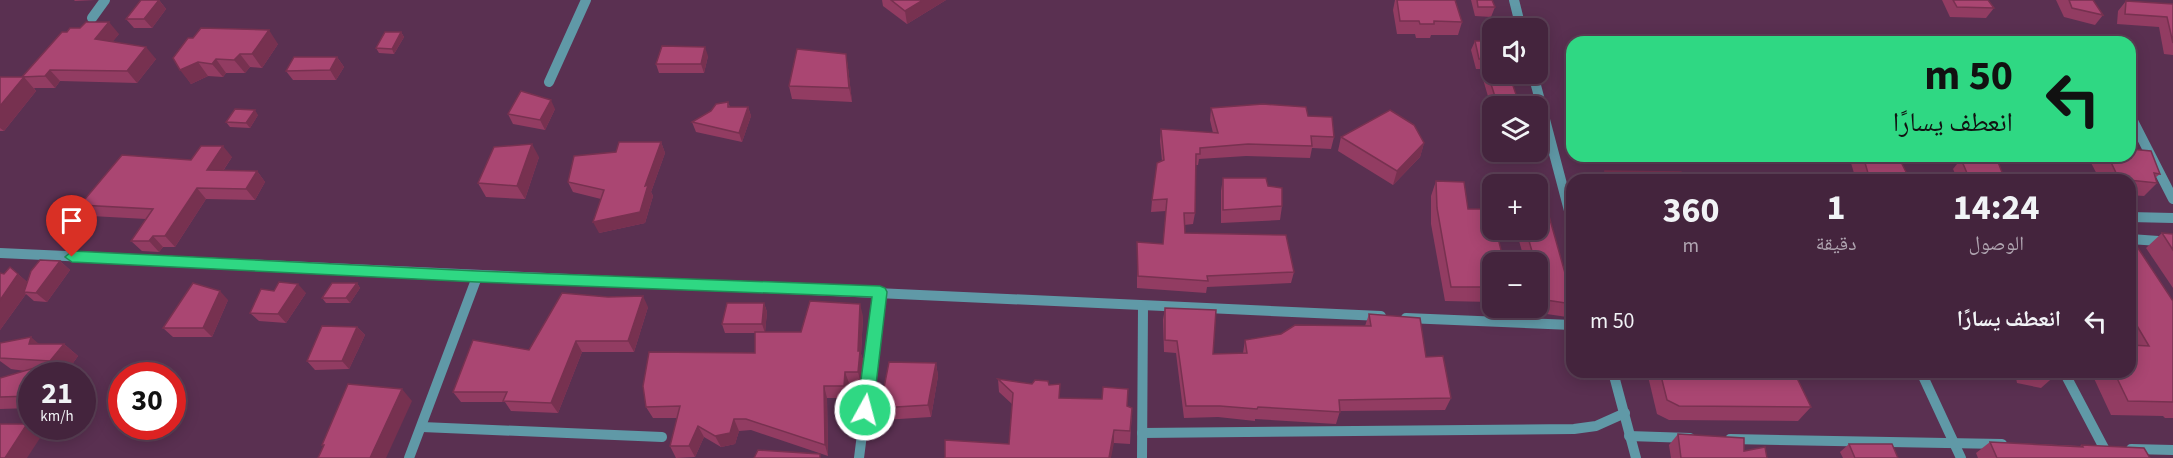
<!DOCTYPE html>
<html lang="ar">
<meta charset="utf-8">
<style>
body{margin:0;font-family:"Source Sans 3","Noto Naskh Arabic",sans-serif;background:#4e3048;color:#f1f3f6;direction:rtl;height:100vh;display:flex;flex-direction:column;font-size:22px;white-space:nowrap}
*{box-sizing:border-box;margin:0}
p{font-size:20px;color:#afa4b0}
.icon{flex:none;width:33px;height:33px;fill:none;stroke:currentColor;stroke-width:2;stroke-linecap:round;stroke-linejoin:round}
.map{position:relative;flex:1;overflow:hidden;direction:ltr}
.panel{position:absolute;left:1566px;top:174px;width:570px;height:204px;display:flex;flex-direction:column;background:#44243d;border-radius:18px;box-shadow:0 3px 15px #0003,0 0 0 2px #5c4157;direction:rtl}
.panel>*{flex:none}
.guide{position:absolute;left:1566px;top:36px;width:570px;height:126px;border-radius:18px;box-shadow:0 3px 15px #0003,0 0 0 2px #5c4157;direction:rtl;background:#2fd883;color:#111;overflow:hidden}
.buttons{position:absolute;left:1482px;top:18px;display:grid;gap:12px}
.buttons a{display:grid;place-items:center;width:66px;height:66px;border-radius:12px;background:#44243d;box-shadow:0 3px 15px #0003,0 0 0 2px #5c4157;font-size:30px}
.speed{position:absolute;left:18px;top:362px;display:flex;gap:12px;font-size:30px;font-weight:700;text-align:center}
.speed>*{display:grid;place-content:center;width:78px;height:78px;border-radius:50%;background:#44243d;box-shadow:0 3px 15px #0003,0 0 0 2px #5c4157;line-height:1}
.speed small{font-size:15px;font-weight:400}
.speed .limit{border:9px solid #d22;background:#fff;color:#111}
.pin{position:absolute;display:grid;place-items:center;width:51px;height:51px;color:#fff;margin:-62px -26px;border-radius:50% 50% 50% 0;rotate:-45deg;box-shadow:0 0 6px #0007}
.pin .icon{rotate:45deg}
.me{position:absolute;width:66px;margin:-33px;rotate:7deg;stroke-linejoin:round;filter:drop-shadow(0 0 4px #0008)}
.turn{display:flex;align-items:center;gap:21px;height:126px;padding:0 24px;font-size:27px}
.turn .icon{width:78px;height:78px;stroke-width:2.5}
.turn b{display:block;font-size:42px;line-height:51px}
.eta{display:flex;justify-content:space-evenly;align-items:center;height:102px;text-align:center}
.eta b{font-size:36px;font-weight:700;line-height:42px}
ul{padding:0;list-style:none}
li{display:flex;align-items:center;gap:18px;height:90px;padding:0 24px}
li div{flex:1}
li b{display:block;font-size:22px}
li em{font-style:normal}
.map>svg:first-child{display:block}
</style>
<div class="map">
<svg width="2173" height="458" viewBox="0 0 2173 458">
<rect width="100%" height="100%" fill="#5a3051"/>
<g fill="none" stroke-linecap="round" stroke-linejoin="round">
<!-- minor -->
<g stroke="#6099a7" stroke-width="10">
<polyline points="1514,0 1521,28"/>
<polyline points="92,18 105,0"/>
<polyline points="1533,74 1572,222"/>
<polyline points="549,82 586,0"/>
<polyline points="2130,115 2173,199"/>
<polyline points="2130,217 2173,218"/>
<polyline points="2130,239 2173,242"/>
<polyline points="0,253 1381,316"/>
<polyline points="1406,318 1572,325"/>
<polyline points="1613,372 1636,458"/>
<polyline points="1921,372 1961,458"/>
<polyline points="2064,372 2104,448"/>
<polyline points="422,427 662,437"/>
<polyline points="1142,433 1574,429 1596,426 1625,413"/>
<polyline points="1629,436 1690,438"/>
<polyline points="1730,439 2002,444"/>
<polyline points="2131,449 2173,450"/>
<polyline points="409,458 477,277"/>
<polyline points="859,458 880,292"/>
<polyline points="1142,458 1143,306"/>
</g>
</g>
<!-- wall -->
<g fill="#923c62">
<polygon points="74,0 95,0 75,1"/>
<polygon points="141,0 159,0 166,9 152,28 134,28 126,19"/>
<polygon points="882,0 946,0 907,24 883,6"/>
<polygon points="1395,0 1455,0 1462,22 1458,35 1431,35 1430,38 1416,38 1415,34 1397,34 1393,10"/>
<polygon points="1471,0 1492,0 1495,7 1491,17 1475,16"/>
<polygon points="1942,0 1988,0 1994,8 1986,18 1950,17"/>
<polygon points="2056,0 2093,0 2103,15 2095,25 2064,17"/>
<polygon points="2126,1 2173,4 2173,55 2164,54 2159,27 2117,24 2118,11"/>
<polygon points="401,32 404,37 394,54 379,53 376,48"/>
<polygon points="119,34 112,42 156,59 137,83 60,81 55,88 34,88 36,91 4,131 0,131 0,77 23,77 22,77"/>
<polygon points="1475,41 1520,106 1492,106 1492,110 1480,69 1476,69 1471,50"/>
<polygon points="278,44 262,68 250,67 245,73 226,73 223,77 208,76 191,84 173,58"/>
<polygon points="846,54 848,68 852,102 792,99 789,86"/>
<polygon points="708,56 704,73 659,73 656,64"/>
<polygon points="337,57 344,67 336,80 293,80 286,71"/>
<polygon points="728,102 730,107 748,107 751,116 742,142 696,132 692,122 711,111"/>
<polygon points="1211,108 1308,116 1334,137 1331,149 1312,148 1310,158 1246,156 1199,159 1198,165 1195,165 1195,213 1193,224 1184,225 1185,233 1294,272 1291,283 1207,287 1206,293 1137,288 1137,242 1163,244 1166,211 1151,212 1152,200 1162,161 1160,141 1161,129 1213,133 1210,120"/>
<polygon points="555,109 545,130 513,124 508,114"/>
<polygon points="258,115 250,128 230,127 226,122"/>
<polygon points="1341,137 1424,143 1420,157 1393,185 1338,151"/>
<polygon points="661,142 665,153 651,192 653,196 645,223 599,233 601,199 573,192 568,182 616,152"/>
<polygon points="1849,156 1898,156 1910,180 1856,180"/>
<polygon points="2092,156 2130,156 2160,174 2155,178 2157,183 2144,196 2130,195 2130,180 2100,180 2089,159"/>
<polygon points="232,157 223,171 257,171 265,182 255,200 206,199 175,247 163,247 159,252 142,251 131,241 146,219 91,216 80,205 191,160"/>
<polygon points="539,157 525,199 486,197 478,183"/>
<polygon points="1961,159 2005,180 1958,180 1953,169"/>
<polygon points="1605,171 1684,180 1601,180"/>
<polygon points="1223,178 1268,186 1282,206 1280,220 1221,223 1221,191"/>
<polygon points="1436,181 1492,262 1492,302 1445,301 1431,224 1431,196"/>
<polygon points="1512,181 1540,184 1572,298 1572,307 1567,317 1540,313 1538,306 1538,262 1525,262 1516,230 1538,230 1538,184 1511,184"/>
<polygon points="2162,233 2173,234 2173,288 2146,248"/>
<polygon points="2130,236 2173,301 2173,418 2165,418 2163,416 2111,415 2091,372 2130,372"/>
<polygon points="60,261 70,270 47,302 34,301 26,294 0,330 4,274 10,267 27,282"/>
<polygon points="357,283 360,288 350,303 326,303 322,298"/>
<polygon points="306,293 286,323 259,321 250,313"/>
<polygon points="228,300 212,337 173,337 163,328"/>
<polygon points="764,303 767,312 765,332 801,332 863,316 861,354 864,363 861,384 849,383 847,398 827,398 828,456 751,430 739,431 735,444 721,447 704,437 695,457 676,458 670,446 677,418 653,418 646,407 755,353 755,333 725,333 722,324"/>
<polygon points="648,307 634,352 582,352 558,413 511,411 505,402 461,402 453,392 529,350"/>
<polygon points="1165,308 1213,354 1243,353 1245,340 1365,326 1369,314 1426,357 1451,398 1445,410 1340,411 1336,424 1255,419 1255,421 1218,417 1184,418 1176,353 1164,352 1163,320"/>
<polygon points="357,327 365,335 349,369 315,370 307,361"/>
<polygon points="0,344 64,344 78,356 65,374 32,375 32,408 0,409 0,378 25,371 11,369 0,361"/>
<polygon points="936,363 938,376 931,417 883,420 880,408"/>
<polygon points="1647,372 1794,372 1811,407 1798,421 1669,420 1657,414"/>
<polygon points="2015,372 2058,372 2058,373 2041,388 2017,383"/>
<polygon points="998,379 1032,384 1049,385 1060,398 1127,406 1132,408 1130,444 1114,443 1012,404 999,392"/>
<polygon points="1678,434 1744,451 1767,458 1671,458 1669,445"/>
<polygon points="1990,442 2080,446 2082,445 2150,458 1978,458 1976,453"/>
<polygon points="1849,444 1898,458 1843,458 1840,452"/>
</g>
<!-- shaded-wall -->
<g fill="#773150">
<polygon points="159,0 166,9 152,28 144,19"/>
<polygon points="923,0 946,0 907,24 905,11"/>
<polygon points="109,22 119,34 105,51 95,39"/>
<polygon points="269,30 278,44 262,68 252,54"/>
<polygon points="401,32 404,37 394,54 392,49"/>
<polygon points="146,47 156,59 137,83 127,71"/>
<polygon points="705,47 708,56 704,73 701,64"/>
<polygon points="240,54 250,67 245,73 234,60"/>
<polygon points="846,54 848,68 852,102 849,88"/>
<polygon points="337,57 344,67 336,80 330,70"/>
<polygon points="216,59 226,73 223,77 212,64"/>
<polygon points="198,62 208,76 191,84 180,70"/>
<polygon points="50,70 60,81 55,88 45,76"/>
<polygon points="24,77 36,91 4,131 0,128 0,106"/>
<polygon points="551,100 555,109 545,130 540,120"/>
<polygon points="748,107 751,116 742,142 739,133"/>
<polygon points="255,110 258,115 250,128 246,123"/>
<polygon points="661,142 665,153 651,192 653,196 645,223 599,233 593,222 645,186"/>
<polygon points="1424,143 1420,157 1393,185 1397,171"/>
<polygon points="532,144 539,157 525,199 517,186"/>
<polygon points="223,146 232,157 216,181 207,170"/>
<polygon points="257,171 265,182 255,200 246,189"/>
<polygon points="197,188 206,199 175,247 165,236"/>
<polygon points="153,236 163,247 159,252 149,241"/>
<polygon points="60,261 70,270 47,302 36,293"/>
<polygon points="18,274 32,286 24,292 26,294 0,330 0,300"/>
<polygon points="357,283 360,288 350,303 346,298"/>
<polygon points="298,284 306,293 286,323 278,314"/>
<polygon points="220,291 228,300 212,337 203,328"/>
<polygon points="643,296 648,307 634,352 628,341"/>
<polygon points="764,303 767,312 765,333 762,324"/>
<polygon points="860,304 863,316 861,354 864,363 861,384 858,372 858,351"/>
<polygon points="357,327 365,335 349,369 342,361"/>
<polygon points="31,337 46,350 29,344"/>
<polygon points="576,341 582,352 558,413 551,403"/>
<polygon points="64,344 78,356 65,374 50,361"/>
<polygon points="936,363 938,376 931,417 928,405"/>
<polygon points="48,364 62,375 42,375 41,374"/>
<polygon points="845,372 849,383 847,398 844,386"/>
<polygon points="824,386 827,398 828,456 825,445"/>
<polygon points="402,389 412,401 386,458 370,458"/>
<polygon points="734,419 739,431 735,444 721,447 715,436"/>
<polygon points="27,424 42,435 27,458 5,458"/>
<polygon points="698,426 704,437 695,457 689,446"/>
<polygon points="1114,430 1114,443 1111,458 1109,458"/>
</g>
<!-- building -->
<g fill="#aa4672" stroke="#773150" stroke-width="1.5">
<polygon points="141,0 159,0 144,19 126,19"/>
<polygon points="891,0 923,0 905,11"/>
<polygon points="1397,0 1455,0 1462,22 1434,21 1434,24 1420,24 1419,21 1400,21"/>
<polygon points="1477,0 1492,0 1495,7 1478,7"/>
<polygon points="1953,0 1988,0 1994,8 1957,7"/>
<polygon points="2069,0 2093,0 2103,15 2072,8"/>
<polygon points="2126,1 2173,4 2173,43 2167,17 2125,14"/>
<polygon points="86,22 109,22 95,39 146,47 127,71 50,70 45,76 22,77 62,32 67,32 70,28 80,28"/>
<polygon points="201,28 269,30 252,54 240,54 234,60 216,59 212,64 198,62 180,70 173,58 188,38 193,38"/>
<polygon points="385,32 401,32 392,49 376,48"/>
<polygon points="1475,41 1492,41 1492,74 1509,74 1520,106 1498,106 1483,59 1479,59"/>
<polygon points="662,46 705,47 701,64 656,64"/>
<polygon points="797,49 846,54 849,88 789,86"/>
<polygon points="294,57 337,57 330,70 286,71"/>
<polygon points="0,77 24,77 0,106"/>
<polygon points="521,91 551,100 540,120 508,114"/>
<polygon points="728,102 728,107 748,107 739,133 692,122 711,111 716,104"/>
<polygon points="1263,104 1306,107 1308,116 1332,117 1334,137 1311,136 1312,146 1248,144 1200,148 1200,154 1196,154 1195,213 1184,213 1185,233 1286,235 1294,272 1207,276 1208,281 1138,276 1137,242 1163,244 1167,199 1152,200 1157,163 1164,160 1161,129 1218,133 1211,108"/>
<polygon points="235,109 255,110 246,123 226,122"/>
<polygon points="1390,110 1414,125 1424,143 1397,171 1341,137"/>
<polygon points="619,142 661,142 645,186 648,185 640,212 593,222 604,190 568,182 574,156 616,152"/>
<polygon points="532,144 517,186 478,183 494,147"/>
<polygon points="201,146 223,146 207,170 257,171 246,189 197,188 165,236 153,236 149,241 131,241 153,209 80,205 122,155 191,160"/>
<polygon points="2130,149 2151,151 2160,174 2154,173 2157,183 2119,179 2108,156 2130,156"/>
<polygon points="1863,156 1898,156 1910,180 1870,180"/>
<polygon points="1961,159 1998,162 2005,180 1970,180"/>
<polygon points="1605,171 1681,172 1684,180 1605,180"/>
<polygon points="1223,178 1266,178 1268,186 1282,188 1282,206 1223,210"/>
<polygon points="1436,181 1464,182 1468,209 1491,209 1492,215 1492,230 1496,230 1504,262 1492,262 1492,287 1451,287 1437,208"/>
<polygon points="1512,181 1540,184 1572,298 1572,304 1546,300 1538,271 1538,262 1535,262 1526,230 1538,230 1538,184 1513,184"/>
<polygon points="2162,233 2173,234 2173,250"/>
<polygon points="2130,236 2173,301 2173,402 2128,401 2114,372 2130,372 2130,345 2149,346 2130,314"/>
<polygon points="40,260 60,261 36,293 24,292 31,271"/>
<polygon points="10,267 18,274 0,300 0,273 4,274"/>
<polygon points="279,282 298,284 278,314 250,313 261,289 274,291"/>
<polygon points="193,283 220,291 203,328 163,328"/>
<polygon points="332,283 357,283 346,298 322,298"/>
<polygon points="562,293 608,297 643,296 628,341 576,341 551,403 503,401 507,392 453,392 473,340 529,350"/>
<polygon points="810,301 860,304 858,351 860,351 858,372 845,372 844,386 824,386 825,445 746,419 734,419 730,433 715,436 698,426 689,446 670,446 680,406 646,407 643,386 649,352 755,353 755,332 801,332"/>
<polygon points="727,303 764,303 762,324 722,324"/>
<polygon points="1165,308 1216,310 1213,354 1247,353 1245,340 1281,334 1295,325 1371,326 1369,314 1420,318 1426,357 1443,356 1451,398 1339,400 1340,412 1258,407 1257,409 1220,406 1186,406 1177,341 1165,340"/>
<polygon points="322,326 357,327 342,361 307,361"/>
<polygon points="31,337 29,344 64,344 50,361 0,358 0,343"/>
<polygon points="889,362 936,363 928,405 880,408"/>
<polygon points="48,364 41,374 47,375 32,375 32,396 0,397 0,378"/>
<polygon points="1660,372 1794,372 1811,407 1679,406 1667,400"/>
<polygon points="998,379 1032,384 1035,380 1048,381 1049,385 1060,384 1059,398 1102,399 1103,387 1128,389 1127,406 1132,408 1130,431 1114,430 1109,458 945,458 945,440 1009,444 1013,393"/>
<polygon points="348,384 402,389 370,458 318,458 324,445 322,445"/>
<polygon points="0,424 27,424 5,458 0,458"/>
<polygon points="1678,434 1744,438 1744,451 1765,447 1767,458 1681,458"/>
<polygon points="1990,442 2083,447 2082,445 2144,448 2150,458 1997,458"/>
<polygon points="1849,444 1892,444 1898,458 1855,458"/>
<polygon points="758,450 820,454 820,458 754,458"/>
</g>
<!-- route -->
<polygon fill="#2fd883" stroke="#1f8c55" stroke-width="1.5" points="72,251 477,271 880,286 885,288 887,292 873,410 870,415 865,417 860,415 857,410 872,297 477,282 72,262 65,257"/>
</svg>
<div class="buttons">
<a><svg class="icon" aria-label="sound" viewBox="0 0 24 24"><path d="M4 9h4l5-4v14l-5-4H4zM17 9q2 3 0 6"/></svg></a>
<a><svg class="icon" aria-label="layers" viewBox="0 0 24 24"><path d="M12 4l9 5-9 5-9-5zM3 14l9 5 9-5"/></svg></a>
<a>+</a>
<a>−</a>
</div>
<div class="speed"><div>21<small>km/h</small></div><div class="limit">30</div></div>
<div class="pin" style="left:72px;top:257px;background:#d93025"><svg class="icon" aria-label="arrive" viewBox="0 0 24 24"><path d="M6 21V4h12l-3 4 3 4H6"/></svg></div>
<svg class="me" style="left:865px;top:410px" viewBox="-20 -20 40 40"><circle r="17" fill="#2fd883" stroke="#fff" stroke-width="3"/><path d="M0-11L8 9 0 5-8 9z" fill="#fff"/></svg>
<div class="guide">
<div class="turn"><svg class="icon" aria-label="left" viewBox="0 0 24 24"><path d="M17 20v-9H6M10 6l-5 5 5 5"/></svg><div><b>50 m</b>انعطف يسارًا</div></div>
</div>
<section class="panel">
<div class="eta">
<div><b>14:24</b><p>الوصول</p></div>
<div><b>1</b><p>دقيقة</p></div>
<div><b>360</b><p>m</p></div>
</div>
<ul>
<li><svg class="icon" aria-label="left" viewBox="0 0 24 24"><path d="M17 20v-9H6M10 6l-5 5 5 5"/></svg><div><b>انعطف يسارًا</b></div><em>50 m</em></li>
</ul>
</section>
</div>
